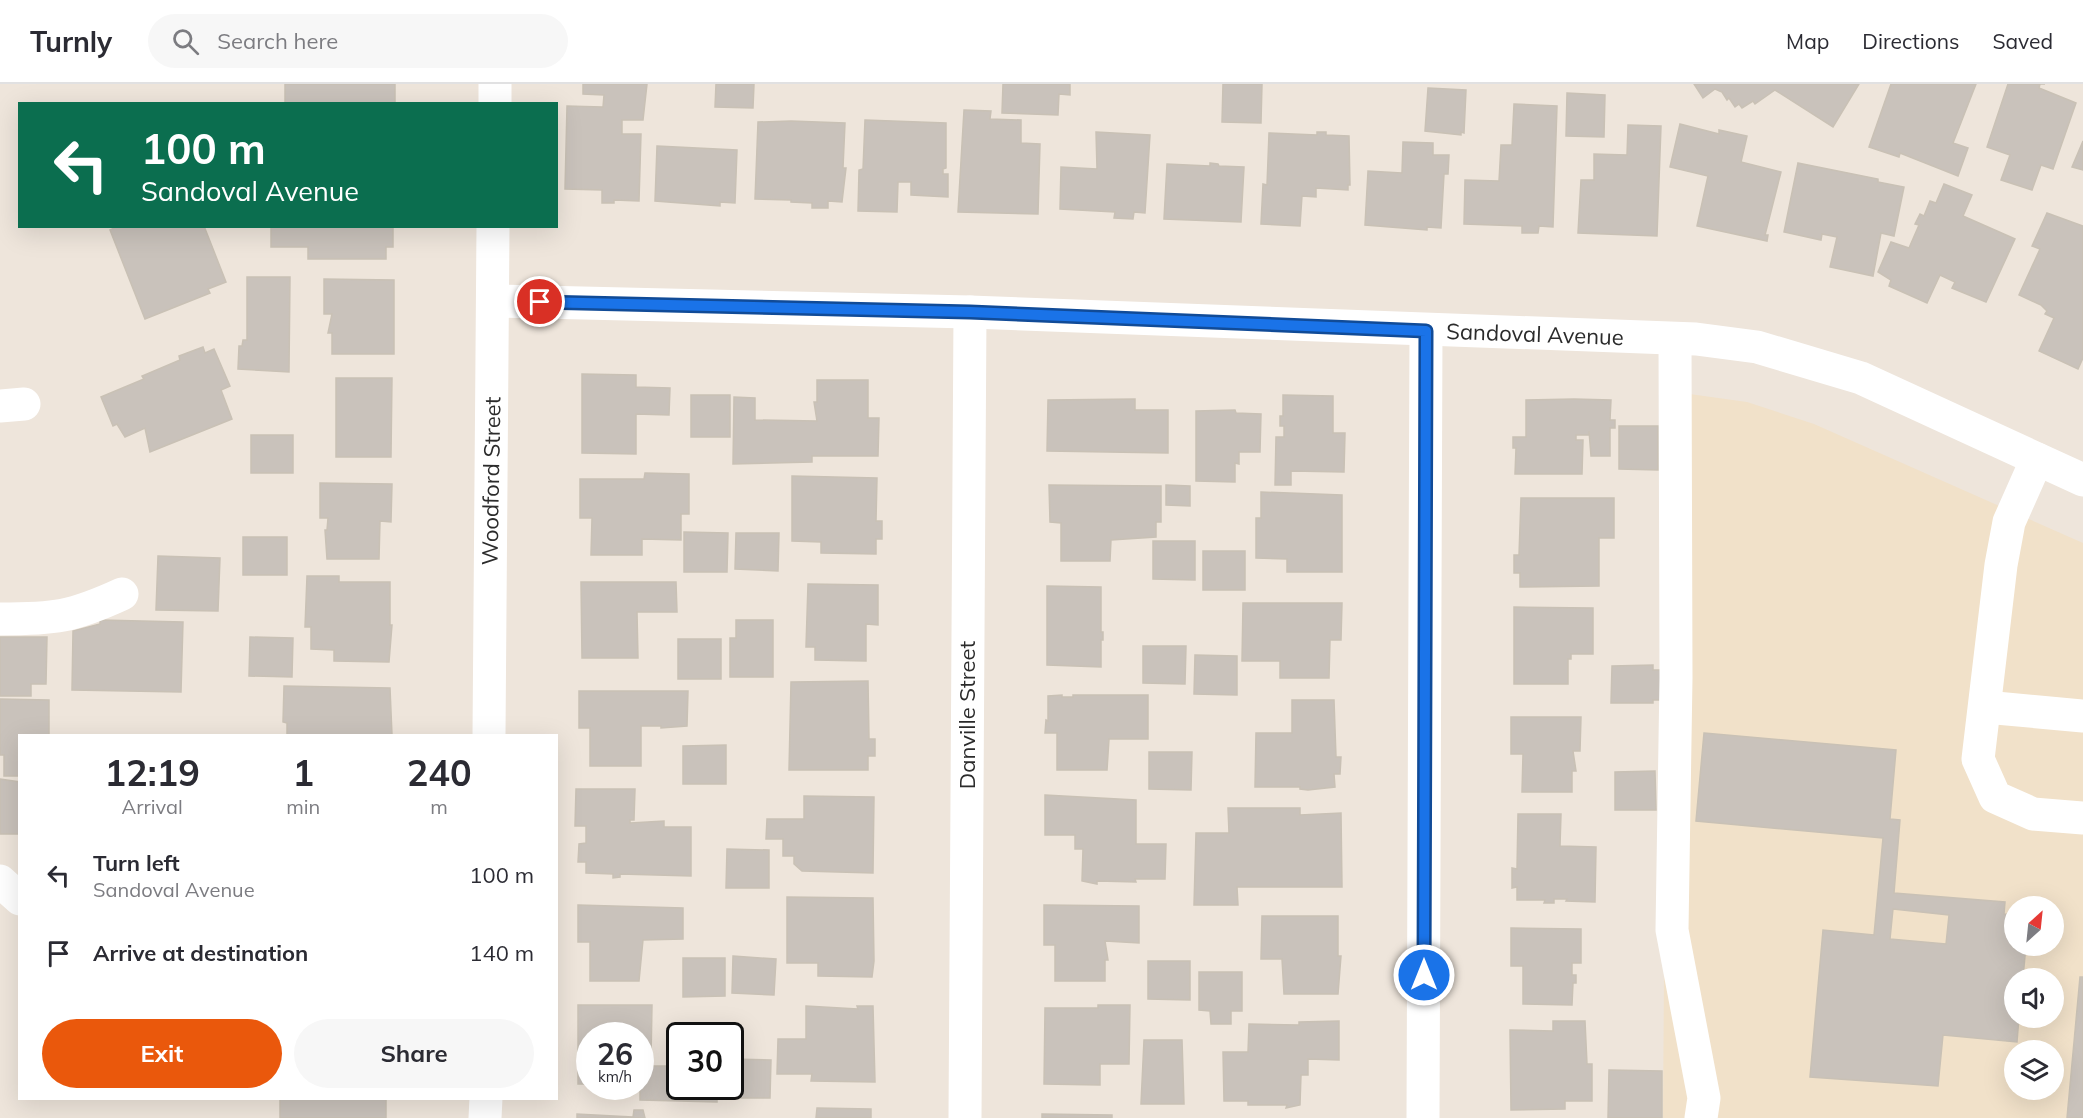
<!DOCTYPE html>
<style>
body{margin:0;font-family:Mulish,sans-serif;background:#f7f7f7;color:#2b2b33;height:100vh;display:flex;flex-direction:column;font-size:22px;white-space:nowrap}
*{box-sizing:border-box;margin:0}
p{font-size:20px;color:#7c7c81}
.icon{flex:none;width:33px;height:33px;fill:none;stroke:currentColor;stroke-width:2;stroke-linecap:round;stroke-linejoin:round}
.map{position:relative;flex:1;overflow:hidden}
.side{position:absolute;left:18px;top:650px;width:540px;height:366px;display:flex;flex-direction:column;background:#fff;border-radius:0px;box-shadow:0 6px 24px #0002}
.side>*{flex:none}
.hud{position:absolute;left:18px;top:18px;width:540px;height:126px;border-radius:0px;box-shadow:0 6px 24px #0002;background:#0b6e4f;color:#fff;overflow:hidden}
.needle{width:39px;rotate:27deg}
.fabs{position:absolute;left:2004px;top:812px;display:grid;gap:12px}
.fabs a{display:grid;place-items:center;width:60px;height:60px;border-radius:50%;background:#fff;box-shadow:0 6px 24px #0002;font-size:30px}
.speed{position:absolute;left:576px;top:938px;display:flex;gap:12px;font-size:30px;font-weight:700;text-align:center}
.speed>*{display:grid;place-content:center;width:78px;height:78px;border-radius:50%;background:#fff;box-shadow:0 6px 24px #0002;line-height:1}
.speed small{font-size:15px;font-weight:400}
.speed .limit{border:3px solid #111;border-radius:9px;background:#fff;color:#111}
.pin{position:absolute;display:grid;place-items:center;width:51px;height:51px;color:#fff;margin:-26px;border:3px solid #fff;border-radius:50%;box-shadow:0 2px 6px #0007}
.me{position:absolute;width:66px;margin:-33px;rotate:0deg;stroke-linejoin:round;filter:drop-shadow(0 0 4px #0008)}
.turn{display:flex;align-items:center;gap:21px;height:126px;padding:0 24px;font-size:27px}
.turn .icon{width:78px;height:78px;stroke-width:2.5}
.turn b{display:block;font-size:42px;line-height:51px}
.eta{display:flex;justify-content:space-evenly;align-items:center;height:102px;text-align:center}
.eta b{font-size:36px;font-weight:700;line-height:42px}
.action{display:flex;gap:12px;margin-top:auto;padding:12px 24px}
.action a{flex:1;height:69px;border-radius:36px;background:#ea580c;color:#fff;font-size:24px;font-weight:700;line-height:69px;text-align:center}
.action a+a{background:#f7f7f7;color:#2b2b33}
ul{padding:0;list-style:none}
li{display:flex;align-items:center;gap:18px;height:78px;padding:0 24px}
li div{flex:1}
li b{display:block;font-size:22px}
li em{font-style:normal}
header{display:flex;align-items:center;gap:36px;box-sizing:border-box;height:84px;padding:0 30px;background:#fff;border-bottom:2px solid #e1e1e2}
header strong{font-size:28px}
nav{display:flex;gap:33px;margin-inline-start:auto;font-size:21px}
.search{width:420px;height:54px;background:#f7f7f7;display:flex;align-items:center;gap:15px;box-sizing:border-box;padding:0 21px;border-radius:33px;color:#7c7c81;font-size:22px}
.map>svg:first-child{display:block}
</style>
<header>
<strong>Turnly</strong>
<div class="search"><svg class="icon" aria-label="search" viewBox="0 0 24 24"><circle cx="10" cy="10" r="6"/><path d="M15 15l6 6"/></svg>Search here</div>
<nav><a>Map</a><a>Directions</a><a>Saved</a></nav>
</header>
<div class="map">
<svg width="2083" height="1034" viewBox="0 0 2083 1034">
<rect width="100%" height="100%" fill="#eee5db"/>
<!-- education -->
<path fill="#f1e1c9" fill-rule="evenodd" d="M1668,307l79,11 67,22 269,119v575h-420zM2014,822h40v39h-40zM2014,894h40v39h-40zM2014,966h40v39h-40z"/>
<!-- building -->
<g fill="#c9c2bb" stroke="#c9c1b5" stroke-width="1.5" fill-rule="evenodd">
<rect x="285" y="0" width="110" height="20"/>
<polygon points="583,0 647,0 643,36 622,36 622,50 641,50 639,117 614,116 614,119 602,119 602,106 565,105 567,22 603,23 604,11 583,10"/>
<polygon points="716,0 754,0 753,24 715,23"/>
<polygon points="1003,0 1070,0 1070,11 1059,10 1058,31 1002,29"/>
<polygon points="1223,0 1262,0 1261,39 1222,38"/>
<polygon points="1694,0 1859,0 1833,43 1775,6 1755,20 1753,17 1742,24 1739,20 1735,23 1729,14 1727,16 1722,8 1715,5 1703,14"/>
<polygon points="1891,0 1976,0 1953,59 1968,64 1958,92 1900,69 1899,73 1869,63"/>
<polygon points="2008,0 2045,0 2040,0 2039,4 2076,19 2053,85 2041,81 2032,106 2001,96 2010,71 1987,63"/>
<polygon points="1428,4 1466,6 1464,49 1461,48 1461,51 1425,47"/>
<polygon points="1567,9 1605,11 1604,53 1566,52"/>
<polygon points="1514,20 1557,22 1553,143 1539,142 1538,149 1522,149 1522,142 1464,140 1465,96 1499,97 1501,61 1512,61"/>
<polygon points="964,26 991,27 990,35 1021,36 1021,59 1040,60 1038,130 958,128"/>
<polygon points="865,36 946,39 946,84 943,85 943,90 948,90 948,113 911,111 911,98 898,98 897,128 858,127 859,86 863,85"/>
<polygon points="791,37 845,39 843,84 846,84 842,118 828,117 828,124 812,124 812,119 791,118 791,116 755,115 758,38"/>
<polygon points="1680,40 1719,50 1719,46 1747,52 1741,78 1781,88 1765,151 1768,151 1767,157 1697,142 1708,92 1670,83"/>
<polygon points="1628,41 1661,42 1657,152 1578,149 1581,96 1594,96 1594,70 1627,71"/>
<polygon points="1096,48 1150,51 1145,129 1134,128 1133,135 1114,134 1115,128 1060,125 1061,83 1097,85"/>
<polygon points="1317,48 1326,48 1326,51 1349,52 1350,101 1348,101 1348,106 1316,104 1316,113 1302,112 1300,142 1261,140 1263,100 1267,101 1269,49 1317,51"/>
<polygon points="2083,57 2083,86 2072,83"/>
<polygon points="1403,58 1433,59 1433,71 1449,71 1448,90 1444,90 1441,144 1427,143 1427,146 1365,141 1368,87 1402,89"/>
<polygon points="657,62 737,66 735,119 720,118 720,122 655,117"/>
<polygon points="1210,79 1218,80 1219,82 1244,83 1241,138 1164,135 1167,80 1210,82"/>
<polygon points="1798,79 1878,95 1878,98 1904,103 1894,152 1881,149 1873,192 1830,183 1837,153 1822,150 1821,156 1784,148"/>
<polygon points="1944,100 1972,111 1963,132 2015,155 1986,218 1952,204 1955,198 1940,191 1927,219 1889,202 1891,196 1878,188 1891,158 1909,164 1919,141 1915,140 1920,130 1924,132 1930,117 1936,119"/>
<polygon points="2047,129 2083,142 2083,274 2078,285 2039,267 2054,234 2045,230 2047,227 2041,221 2019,211 2040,165 2032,162"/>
<polygon points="119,142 204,142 226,198 208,205 210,209 145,235 110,146"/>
<polygon points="271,142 393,143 393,163 386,163 386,175 308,175 308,163 271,163"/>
<polygon points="247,193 290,193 289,288 238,285 239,262 242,262 243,256 247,256"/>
<polygon points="324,195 394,196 394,270 332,270 332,249 328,249 332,230 324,230"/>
<polygon points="203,263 205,269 214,265 230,302 221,306 232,335 150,368 145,344 125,353 117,340 113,342 101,313 144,295 142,292 180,276 179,272"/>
<polygon points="582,290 636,291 636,303 670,304 669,331 636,330 636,370 582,369"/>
<polygon points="336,294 392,294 391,373 336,373"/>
<polygon points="817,296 868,296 868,334 879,334 878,372 812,372 812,378 733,380 734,313 755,314 755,336 817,337 814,318 817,318"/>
<rect x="691" y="311" width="39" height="42"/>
<polygon points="1283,311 1333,312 1333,349 1345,349 1344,388 1291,387 1291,401 1275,401 1276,353 1284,353 1284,342 1280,342 1280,332 1283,332"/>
<polygon points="1135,315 1135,326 1168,326 1168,369 1047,367 1048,316"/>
<polygon points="1574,315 1611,316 1610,336 1615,336 1615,344 1610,344 1610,372 1591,372 1589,347 1589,351 1576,351 1576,356 1583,356 1582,390 1515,390 1516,364 1513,364 1513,353 1526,353 1526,316"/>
<polygon points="1235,326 1236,329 1261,330 1260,368 1239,368 1239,380 1235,379 1235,398 1196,397 1196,327"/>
<polygon points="1619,342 1658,342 1658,386 1619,385"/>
<rect x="251" y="351" width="42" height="38"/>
<polygon points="645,389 689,390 689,430 681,430 681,456 642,455 642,471 591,471 592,434 580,434 580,395 644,395"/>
<polygon points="792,392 877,394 876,437 882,437 882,455 876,455 876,470 821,469 821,458 792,457"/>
<polygon points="320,399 392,400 391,438 380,437 379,475 327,475 325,446 327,446 328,434 320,434"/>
<polygon points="1049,401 1161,402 1161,438 1156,438 1156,453 1111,456 1110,477 1061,477 1061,439 1050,438"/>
<polygon points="1166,401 1190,402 1190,422 1166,421"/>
<polygon points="1261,408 1342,411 1342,488 1287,488 1287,475 1256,474 1256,434 1261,434"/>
<polygon points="1521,414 1614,414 1614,454 1599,454 1599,502 1520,503 1520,489 1514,489 1514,471 1519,471"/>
<polygon points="684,448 728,449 727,488 684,488"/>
<polygon points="736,449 779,449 778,487 735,485"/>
<rect x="243" y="453" width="44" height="38"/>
<polygon points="1153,457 1195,457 1195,496 1153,495"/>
<rect x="1203" y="467" width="42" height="39"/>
<polygon points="158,472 220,474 218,527 156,526"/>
<polygon points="307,492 339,492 339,498 390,498 390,541 392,541 389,578 334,577 334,566 311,565 311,543 305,543"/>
<polygon points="581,498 676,498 677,528 637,528 638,574 582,574"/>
<polygon points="808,500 878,501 878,541 866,540 866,577 815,576 815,563 806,563"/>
<polygon points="1047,502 1101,503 1101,548 1103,548 1103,556 1101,556 1101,583 1047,581"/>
<polygon points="1243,519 1342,519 1341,556 1330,556 1329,594 1280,594 1280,577 1242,577"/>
<polygon points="1514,523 1593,524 1593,570 1571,570 1571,575 1568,575 1568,600 1514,600"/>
<polygon points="100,536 183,538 181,608 72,606 73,547 100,540"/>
<polygon points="736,536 773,536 773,593 730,593 730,554 736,554"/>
<polygon points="0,553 47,553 46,600 31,600 31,612 0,612"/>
<polygon points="250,553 293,554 292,593 249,592"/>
<rect x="678" y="555" width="43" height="40"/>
<polygon points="1143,562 1186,562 1185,600 1143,599"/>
<polygon points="1195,571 1237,572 1237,611 1194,610"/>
<polygon points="1653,581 1653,586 1664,586 1664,616 1653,616 1653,619 1611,619 1612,582"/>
<polygon points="868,597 869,655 875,655 875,672 868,672 868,686 789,686 791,598"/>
<polygon points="284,602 390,604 392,651 287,651 287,639 283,638"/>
<polygon points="579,607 688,607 687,642 661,644 661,642 641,642 641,682 590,682 590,644 579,644"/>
<polygon points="1062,611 1062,613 1073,613 1073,611 1148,611 1148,655 1109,655 1107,686 1057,686 1057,649 1045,649 1046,636 1048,637 1048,612"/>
<polygon points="0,615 49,616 49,651 20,651 20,692 4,692 4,671 0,671"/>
<polygon points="1292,616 1334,616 1336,673 1341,673 1340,690 1334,690 1335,703 1308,706 1300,705 1300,703 1255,703 1256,649 1292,649"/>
<polygon points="1511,633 1581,633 1580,667 1573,667 1576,687 1572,687 1572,708 1522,708 1523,670 1511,670"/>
<path d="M1704,649l192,17 -6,69 10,1 -6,73 111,9 -1,12 10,1v30h12l-3,33h-9v39h5l-2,25 -74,-7 -5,51 -128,-9 13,-147 51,5 9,-97 -187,-17zM1893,825l56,6 -3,29 -56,-5z"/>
<polygon points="726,661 726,700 683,700 683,662"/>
<polygon points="1149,668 1192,668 1191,706 1149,705"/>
<polygon points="1655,687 1656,726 1615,726 1615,688"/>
<polygon points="0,695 20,698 20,750 0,750"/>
<polygon points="576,705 635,705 634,736 630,736 630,739 664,737 664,743 691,743 691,792 620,790 620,793 613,794 613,790 586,789 586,778 578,778 579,760 586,759 586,742 575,742"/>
<polygon points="1045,711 1136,716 1136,760 1166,760 1165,795 1135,795 1136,798 1097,797 1097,800 1082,797 1083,765 1075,765 1075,751 1045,751"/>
<polygon points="804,712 874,713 873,789 802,787 794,780 794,772 783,772 783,755 766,755 767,735 804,735"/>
<polygon points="1228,724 1300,724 1300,731 1341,729 1342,803 1237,803 1238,821 1194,821 1196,749 1229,749"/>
<polygon points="1518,730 1561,730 1560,762 1596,763 1595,818 1566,817 1567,815 1554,815 1554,819 1544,819 1545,816 1517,816 1517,803 1512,804 1512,784 1517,785"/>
<polygon points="727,765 769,766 769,804 726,804"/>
<polygon points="787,813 873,814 874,877 872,893 818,892 818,879 787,879"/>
<polygon points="578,821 683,824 683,855 643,856 639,897 590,897 590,858 578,858"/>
<polygon points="1044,821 1139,822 1139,859 1105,857 1108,876 1105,876 1105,897 1055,897 1055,861 1044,861"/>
<polygon points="1262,832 1338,832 1338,872 1341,872 1338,910 1284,910 1282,875 1261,875"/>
<polygon points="1511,844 1581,845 1581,879 1572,879 1572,891 1576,891 1576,899 1573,899 1572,921 1523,920 1523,882 1511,882"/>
<polygon points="733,872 776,875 774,911 732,909"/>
<polygon points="683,874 725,874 725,912 683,913"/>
<polygon points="1148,877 1190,877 1190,916 1148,915"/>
<polygon points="1199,888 1242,888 1242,927 1231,927 1231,940 1211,940 1210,927 1199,926"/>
<polygon points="2080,893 2083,893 2083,1034 2067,1034"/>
<polygon points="578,921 652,921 651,975 648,975 648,981 640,980 640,951 590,951 590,1000 578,1000"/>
<polygon points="1098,921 1130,921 1129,980 1100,980 1100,1001 1044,1000 1045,924 1098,924"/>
<polygon points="806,922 858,925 857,922 873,922 875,998 811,997 812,990 777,990 778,955 806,955"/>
<polygon points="1339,937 1339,976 1308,975 1308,991 1301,991 1300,1021 1286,1024 1287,1021 1248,1021 1248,1017 1224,1017 1223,968 1248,968 1249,940 1299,941 1299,938"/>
<polygon points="1553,937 1585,937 1587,980 1592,980 1592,1017 1565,1017 1565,1025 1511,1026 1510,946 1553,947"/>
<polygon points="1144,956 1182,956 1184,1020 1141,1020"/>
<polygon points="730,975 771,976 770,1014 726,1014 726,1002 730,1002"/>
<polygon points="677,980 680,980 680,1002 717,1002 717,1018 640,1016 640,982 677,982"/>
<polygon points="1609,986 1662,987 1662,1034 1608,1034"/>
<rect x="280" y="1014" width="106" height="20"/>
<polygon points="817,1024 871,1025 871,1034 816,1034"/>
<polygon points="634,1026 643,1026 645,1034 577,1034 577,1030 633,1033"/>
<polygon points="1042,1030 1112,1031 1112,1034 1042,1034"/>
</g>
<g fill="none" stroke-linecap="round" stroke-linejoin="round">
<!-- minor -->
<g stroke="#fff" stroke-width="33">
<polyline points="495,20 495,0"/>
<polyline points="493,217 970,228 1696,255 1757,263 1861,294 2083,396"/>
<polyline points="1675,255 1676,594 1672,846 1704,1014 1701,1034"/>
<polyline points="0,322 24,320"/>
<polyline points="2037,375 2009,438 2001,481 1978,675 1995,713 2033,730 2083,734"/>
<path d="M0,535c55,0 72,-2 122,-25"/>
<polyline points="1985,623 2083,632"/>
<polyline points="489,651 493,142"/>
<polyline points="0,797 20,815"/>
<polyline points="485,1034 486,1014"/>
<polyline points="965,1034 970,228"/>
<polyline points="1423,1034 1426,247"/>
</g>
</g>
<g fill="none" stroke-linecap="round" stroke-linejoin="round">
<!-- route casing -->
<g stroke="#114b97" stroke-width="15">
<polyline id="route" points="540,218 970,228 1426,247 1424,891"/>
</g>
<!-- route -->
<use href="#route" stroke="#1a73e8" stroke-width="10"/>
</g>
<g text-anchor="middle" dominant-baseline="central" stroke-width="6" stroke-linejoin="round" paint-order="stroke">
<!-- street labels -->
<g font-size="22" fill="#2b2b2b" stroke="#fff">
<text transform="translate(1535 250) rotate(2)">Sandoval Avenue</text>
<text transform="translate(491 397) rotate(-89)">Woodford Street</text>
<text transform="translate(967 631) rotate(-90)">Danville Street</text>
</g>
</g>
</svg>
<div class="fabs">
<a><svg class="needle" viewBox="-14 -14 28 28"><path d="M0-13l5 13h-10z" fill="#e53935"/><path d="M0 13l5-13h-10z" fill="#7c7c81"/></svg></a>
<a><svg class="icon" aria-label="sound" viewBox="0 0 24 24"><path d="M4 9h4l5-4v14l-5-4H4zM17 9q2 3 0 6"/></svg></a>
<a><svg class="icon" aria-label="layers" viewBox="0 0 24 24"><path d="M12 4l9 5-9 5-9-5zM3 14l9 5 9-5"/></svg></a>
</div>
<div class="speed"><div>26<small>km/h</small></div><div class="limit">30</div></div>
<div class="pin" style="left:540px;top:218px;background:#d93025"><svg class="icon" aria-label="arrive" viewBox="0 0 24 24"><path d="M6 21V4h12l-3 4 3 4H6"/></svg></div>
<svg class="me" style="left:1424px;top:891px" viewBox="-20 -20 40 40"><circle r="17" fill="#1a73e8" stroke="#fff" stroke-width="3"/><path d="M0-11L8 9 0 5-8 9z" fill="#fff"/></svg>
<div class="hud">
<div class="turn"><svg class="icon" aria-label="left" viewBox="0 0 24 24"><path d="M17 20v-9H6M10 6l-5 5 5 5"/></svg><div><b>100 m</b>Sandoval Avenue</div></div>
</div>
<section class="side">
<div class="eta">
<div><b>12:19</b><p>Arrival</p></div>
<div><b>1</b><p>min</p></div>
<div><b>240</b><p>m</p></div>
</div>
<ul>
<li><svg class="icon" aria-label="left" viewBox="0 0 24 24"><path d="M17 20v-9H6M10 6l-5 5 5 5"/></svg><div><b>Turn left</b><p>Sandoval Avenue</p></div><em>100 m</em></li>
<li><svg class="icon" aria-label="arrive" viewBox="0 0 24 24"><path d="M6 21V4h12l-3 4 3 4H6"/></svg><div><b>Arrive at destination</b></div><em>140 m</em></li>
</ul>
<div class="action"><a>Exit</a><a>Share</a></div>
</section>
</div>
